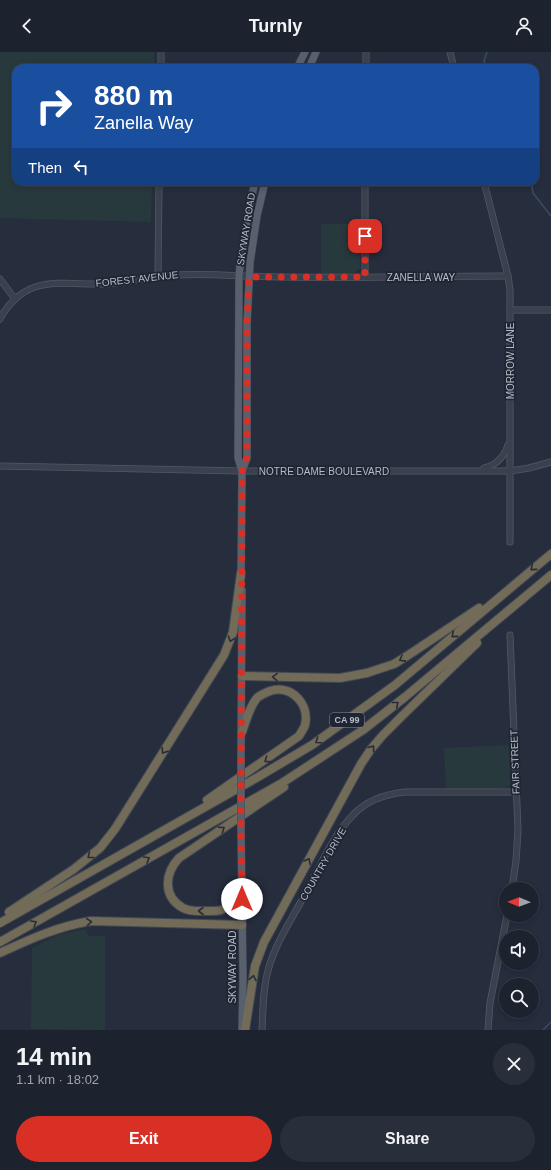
<!DOCTYPE html>
<meta charset="utf-8">
<style>
body{margin:0;font-family:Arial,sans-serif;background:#292f3a;color:#f1f3f6;height:100vh;display:flex;flex-direction:column;font-size:15px;white-space:nowrap}
*{box-sizing:border-box;margin:0}
p{font-size:13px;color:#a0a4aa}
.icon{flex:none;width:22px;height:22px;fill:none;stroke:currentColor;stroke-width:2;stroke-linecap:round;stroke-linejoin:round}
.map{position:relative;height:978px;overflow:hidden}
.details{display:flex;flex-direction:column;background:#1c222e;flex:1}
.details>*{flex:none}
.banner{position:absolute;left:12px;top:12px;width:527px;height:122px;border-radius:12px;box-shadow:0 2px 6px #0003,0 0 0 1px #3a3f4a;background:#1a4fa0;color:#fff;overflow:hidden}
.needle{width:26px;rotate:271deg}
.controls{position:absolute;left:499px;top:830px;display:grid;gap:8px}
.controls a{display:grid;place-items:center;width:40px;height:40px;border-radius:50%;background:#1c222e;box-shadow:0 2px 6px #0003,0 0 0 1px #3a3f4a;font-size:20px}
.pin{position:absolute;display:grid;place-items:center;width:34px;height:34px;color:#fff;margin:-17px;border-radius:8px;box-shadow:0 2px 6px #0006}
.me{position:absolute;width:44px;margin:-22px;rotate:0deg;stroke-linejoin:round;filter:drop-shadow(0 0 3px #0008)}
.turn{display:flex;align-items:center;gap:14px;height:84px;padding:0 16px;font-size:18px}
.turn .icon{width:52px;height:52px;stroke-width:2.5}
.turn b{display:block;font-size:28px;line-height:34px}
.then{display:flex;align-items:center;height:38px;padding:0 16px;background:#0003;gap:8px;font-size:15px}
.round{display:grid;place-items:center;flex:none;width:42px;height:42px;border-radius:21px;background:#292f3a}
.overview{display:flex;align-items:center;justify-content:space-between;height:68px;padding:0 16px}
h1{font-size:24px;font-weight:600;line-height:30px}
.button{display:flex;gap:8px;margin-top:auto;padding:8px 16px}
.button a{flex:1;height:46px;border-radius:24px;background:#d93025;color:#fff;font-size:16px;font-weight:600;line-height:46px;text-align:center}
.button a+a{background:#292f3a;color:#f1f3f6}
header{display:flex;justify-content:space-between;align-items:center;height:52px;padding:0 16px;background:#1c222e;font-size:18px;font-weight:600}
.map>svg:first-child{display:block}
</style>
<header><svg class="icon" aria-label="back" viewBox="0 0 24 24"><path d="M15 5l-7 7 7 7"/></svg>Turnly<svg class="icon" aria-label="person" viewBox="0 0 24 24"><circle cx="12" cy="8" r="4"/><path d="M4 21q1-7 8-7t8 7"/></svg></header>
<div class="map">
<svg width="551" height="978" viewBox="0 0 551 978">
<rect width="100%" height="100%" fill="#262d3d"/>
<!-- green -->
<g fill="#28393e">
<polygon points="0,0 154,0 154,16 16,16 16,130 152,130 151,170 0,166"/>
<polygon points="321,172 359,172 360,216 353,222 322,222 321,221"/>
<polygon points="509,693 510,733 506,736 499,737 446,739 444,696"/>
<polygon points="85,877 89,884 105,884 105,978 31,977 32,896 58,883"/>
</g>
<g fill="none" stroke-linecap="round" stroke-linejoin="round">
<!-- stream -->
<g stroke="#3d4a64" stroke-width="1.5">
<polyline points="487,16 484,9 487,0"/>
<polyline points="531,130 533,141 551,164"/>
<polyline points="543,978 551,970"/>
</g>
<!-- minor casing -->
<g stroke="#525865" stroke-width="7">
<g id="minor">
<polyline points="450,0 454,16"/>
<polyline points="161,16 161,0"/>
<polyline points="366,16 366,0"/>
<polyline points="365,130 365,225"/>
<polyline points="484,130 508,224 510,238 510,490"/>
<polyline points="158,224 159,130"/>
<polyline points="0,227 15,247"/>
<polyline points="510,258 551,258"/>
<path d="M0,267c7,-14 20,-27 35,-32 22,-7 46,-2 69,-3 24,-1 47,-8 72,-9 35,-2 70,2 105,2 76,1 151,-1 227,-1"/>
<polyline points="0,414 242,419 510,419 529,416 551,410"/>
<path d="M484,416c12,-3 20,-11 24,-23"/>
<polyline points="510,583 518,778 516,809 512,837"/>
<path d="M262,978c1,-21 1,-43 7,-63 7,-24 22,-47 34,-69 14,-25 29,-62 50,-83 13,-14 33,-21 52,-23h111"/>
<polyline points="488,978 490,951 507,863"/>
</g>
</g>
<!-- major casing -->
<g stroke="#434956" stroke-width="8">
<g id="major">
<polyline points="297,16 305,0"/>
<polyline points="309,16 316,0"/>
<polyline points="242,419 247,406 247,272 250,211 257,164 265,130"/>
<path d="M241,526l1,-107 -4,-13 1,-182c3,-32 9,-63 16,-94"/>
<polyline points="241,712 242,538"/>
<polyline points="241,776 243,926 242,978"/>
</g>
</g>
<!-- highway casing -->
<g stroke="#424855" stroke-width="10">
<g id="highway">
<polyline points="242,624 340,626 367,621 394,612 407,604 479,556"/>
<path d="M207,748l92,-64c2,-4 5,-7 6,-11 5,-21 -14,-41 -35,-34 -5,2 -10,4 -13,7 -8,9 -11,24 -15,34"/>
<path d="M242,834c-5,8 -9,17 -17,22 -5,4 -12,3 -18,3 -7,0 -17,1 -24,-3 -21,-12 -18,-35 -4,-50l105,-71"/>
<polyline points="9,860 74,817 100,796 115,777 224,603 233,580 241,521"/>
<polyline points="0,871 258,725 312,693 395,633 551,502"/>
<polyline points="0,890 282,731 363,678 405,645 551,523"/>
<path d="M0,901c30,-14 59,-27 91,-32l151,4"/>
<polyline points="245,978 255,914 264,890 361,712 371,697 383,683 401,665 477,591"/>
</g>
</g>
<!-- minor -->
<use href="#minor" stroke="#3a404d" stroke-width="5.5"/>
<!-- major -->
<use href="#major" stroke="#585f6d" stroke-width="7"/>
<!-- highway -->
<use href="#highway" stroke="#726b58" stroke-width="8"/>
<!-- major-bridge casing -->
<g stroke="#434956" stroke-width="8" stroke-linecap="butt">
<polyline id="major-bridge" points="241,776 241,712"/>
</g>
<!-- major-bridge -->
<use href="#major-bridge" stroke="#585f6d" stroke-width="7"/>
</g>
<!-- one-way arrows -->
<defs><path id="oneway-chevron" d="M-2-3.5L2.5 0L-2 3.5" fill="none" stroke-width="1.6" stroke-linecap="round" stroke-linejoin="round"/></defs>
<g stroke="#272c36">
<use href="#oneway-chevron" transform="translate(533 516) rotate(140)"/>
<use href="#oneway-chevron" transform="translate(454 583) rotate(140)"/>
<use href="#oneway-chevron" transform="translate(231 587) rotate(109)"/>
<use href="#oneway-chevron" transform="translate(402 607) rotate(151)"/>
<use href="#oneway-chevron" transform="translate(275 625) rotate(-179)"/>
<use href="#oneway-chevron" transform="translate(396 652) rotate(-38)"/>
<use href="#oneway-chevron" transform="translate(318 689) rotate(145)"/>
<use href="#oneway-chevron" transform="translate(372 696) rotate(-53)"/>
<use href="#oneway-chevron" transform="translate(164 699) rotate(122)"/>
<use href="#oneway-chevron" transform="translate(267 708) rotate(146)"/>
<use href="#oneway-chevron" transform="translate(222 777) rotate(-34)"/>
<use href="#oneway-chevron" transform="translate(90 804) rotate(141)"/>
<use href="#oneway-chevron" transform="translate(147 807) rotate(-30)"/>
<use href="#oneway-chevron" transform="translate(308 809) rotate(-61)"/>
<use href="#oneway-chevron" transform="translate(201 859) rotate(-180)"/>
<use href="#oneway-chevron" transform="translate(89 870) rotate(-5)"/>
<use href="#oneway-chevron" transform="translate(34 871) rotate(-30)"/>
<use href="#oneway-chevron" transform="translate(253 926) rotate(-79)"/>
</g>
<g fill="none" stroke-linecap="round" stroke-linejoin="round">
<!-- route -->
<polyline stroke="#d93025" stroke-width="7" stroke-dasharray="0 12.6" points="242,847 241,776 242,419 247,406 247,272 249,225 365,225 365,184"/>
</g>
<g text-anchor="middle" dominant-baseline="central" stroke-width="3.5" stroke-linejoin="round" paint-order="stroke">
<!-- shield labels -->
<rect fill="#1f2532" stroke="#898e9b" stroke-width="1" x="330" y="661" width="34" height="14" rx="3"/>
<g font-size="9" font-weight="bold" fill="#b6bbc8">
<text x="347" y="668">CA 99</text>
</g>
<!-- street labels -->
<g font-size="10" fill="#b6bbc8" stroke="#1f2532">
<text transform="translate(246 177) rotate(-81)">SKYWAY ROAD</text>
<text x="421" y="225">ZANELLA WAY</text>
<text transform="translate(137 227) rotate(-6)">FOREST AVENUE</text>
<text transform="translate(510 309) rotate(-90)">MORROW LANE</text>
<text x="324" y="419">NOTRE DAME BOULEVARD</text>
<text transform="translate(515 710) rotate(-92)">FAIR STREET</text>
<text transform="translate(323 812) rotate(-60)">COUNTRY DRIVE</text>
<text transform="translate(232 915) rotate(-90)">SKYWAY ROAD</text>
</g>
</g>
</svg>
<div class="controls">
<a><svg class="needle" viewBox="-14 -14 28 28"><path d="M0-13l5 13h-10z" fill="#e53935"/><path d="M0 13l5-13h-10z" fill="#a0a4aa"/></svg></a>
<a><svg class="icon" aria-label="sound" viewBox="0 0 24 24"><path d="M4 9h4l5-4v14l-5-4H4zM17 9q2 3 0 6"/></svg></a>
<a><svg class="icon" aria-label="search" viewBox="0 0 24 24"><circle cx="10" cy="10" r="6"/><path d="M15 15l6 6"/></svg></a>
</div>
<div class="pin" style="left:365px;top:184px;background:#d93025"><svg class="icon" aria-label="arrive" viewBox="0 0 24 24"><path d="M6 21V4h12l-3 4 3 4H6"/></svg></div>
<svg class="me" style="left:242px;top:847px" viewBox="-20 -20 40 40"><circle r="19" fill="#fff"/><path d="M0-13L10 11 0 6-10 11z" fill="#d93025"/></svg>
<div class="banner">
<div class="turn"><svg class="icon" aria-label="right" viewBox="0 0 24 24"><path d="M7 20v-9h11M14 6l5 5-5 5"/></svg><div><b>880 m</b>Zanella Way</div></div>
<div class="then">Then<svg class="icon" aria-label="left" viewBox="0 0 24 24"><path d="M17 20v-9H6M10 6l-5 5 5 5"/></svg></div>
</div>
</div>
<section class="details">
<div class="overview"><div><h1>14 min</h1><p>1.1 km · 18:02</p></div><a class="round"><svg class="icon" aria-label="close" viewBox="0 0 24 24"><path d="M6 6l12 12M18 6L6 18"/></svg></a></div>
<div class="button"><a>Exit</a><a>Share</a></div>
</section>
